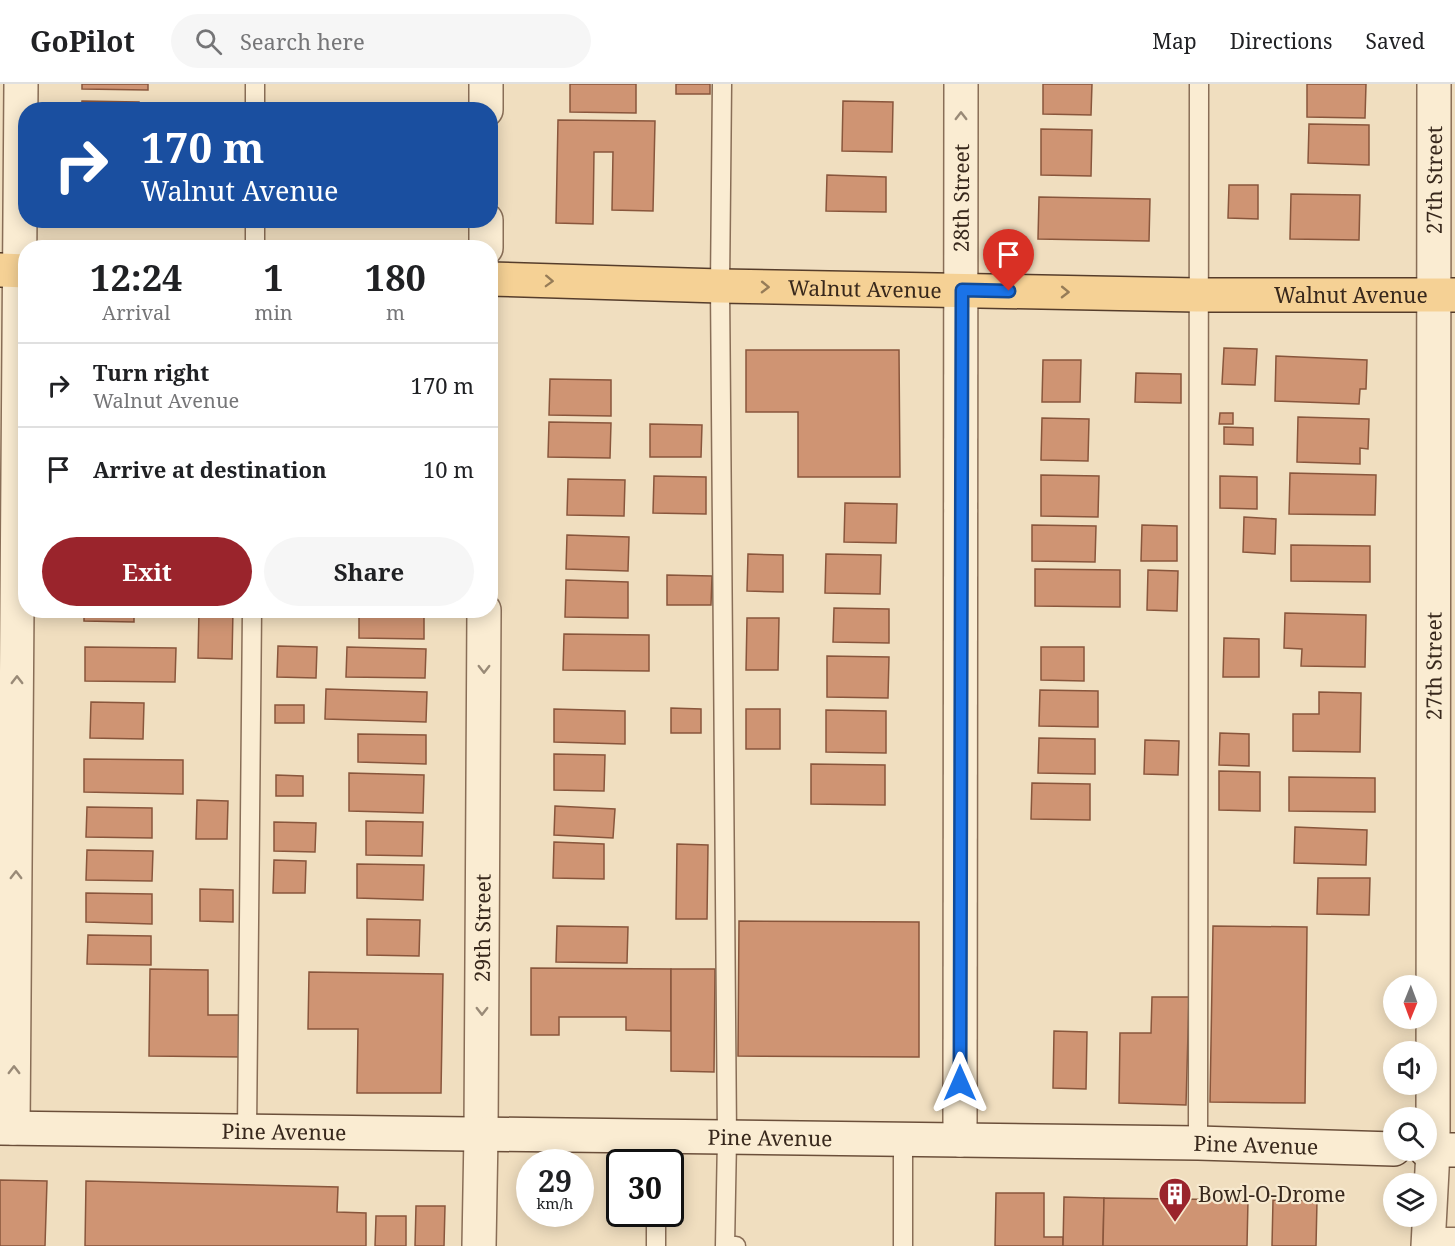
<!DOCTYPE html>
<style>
body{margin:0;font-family:"Noto Serif",serif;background:#f6f6f6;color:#202124;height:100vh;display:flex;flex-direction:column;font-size:22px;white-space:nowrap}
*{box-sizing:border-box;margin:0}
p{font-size:20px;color:#757577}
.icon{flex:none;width:33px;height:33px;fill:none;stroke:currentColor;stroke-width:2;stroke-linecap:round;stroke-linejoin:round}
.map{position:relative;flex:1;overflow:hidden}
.drawer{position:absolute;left:18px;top:156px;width:480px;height:378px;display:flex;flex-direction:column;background:#fff;border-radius:24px;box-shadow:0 3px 15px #0003}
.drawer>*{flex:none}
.top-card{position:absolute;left:18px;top:18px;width:480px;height:126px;border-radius:24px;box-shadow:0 3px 15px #0003;background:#1a4fa0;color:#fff;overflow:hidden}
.needle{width:39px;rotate:181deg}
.fabs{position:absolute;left:1383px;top:891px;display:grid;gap:12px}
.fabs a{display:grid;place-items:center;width:54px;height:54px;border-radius:50%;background:#fff;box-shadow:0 3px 15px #0003;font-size:30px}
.speed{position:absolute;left:516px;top:1065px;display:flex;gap:12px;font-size:30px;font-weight:700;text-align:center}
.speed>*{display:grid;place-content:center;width:78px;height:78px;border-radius:50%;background:#fff;box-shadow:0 3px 15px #0003;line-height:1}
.speed small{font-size:15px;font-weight:400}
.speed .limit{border:3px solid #111;border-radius:9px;background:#fff;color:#111}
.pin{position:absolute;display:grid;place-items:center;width:51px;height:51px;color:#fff;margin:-62px -26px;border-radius:50% 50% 50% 0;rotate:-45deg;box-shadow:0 0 6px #0007}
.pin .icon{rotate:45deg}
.me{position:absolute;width:66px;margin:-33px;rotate:0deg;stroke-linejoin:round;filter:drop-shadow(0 0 4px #0008)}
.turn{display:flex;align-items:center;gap:21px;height:126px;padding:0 24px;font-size:27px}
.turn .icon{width:78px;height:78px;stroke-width:2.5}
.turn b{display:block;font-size:42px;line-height:51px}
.eta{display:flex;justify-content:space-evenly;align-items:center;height:102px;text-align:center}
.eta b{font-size:36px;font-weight:700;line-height:42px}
.button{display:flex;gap:12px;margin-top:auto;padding:12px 24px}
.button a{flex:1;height:69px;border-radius:36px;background:#9a242c;color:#fff;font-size:24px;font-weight:700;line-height:69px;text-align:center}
.button a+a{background:#f6f6f6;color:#202124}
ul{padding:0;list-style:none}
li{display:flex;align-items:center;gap:18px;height:84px;padding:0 24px;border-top:2px solid #e0e0e0}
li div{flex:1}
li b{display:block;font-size:22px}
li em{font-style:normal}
header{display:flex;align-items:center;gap:36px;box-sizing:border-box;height:84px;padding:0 30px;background:#fff;border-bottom:2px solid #e0e0e0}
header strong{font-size:28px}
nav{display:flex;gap:33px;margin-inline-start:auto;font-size:21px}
.search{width:420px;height:54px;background:#f6f6f6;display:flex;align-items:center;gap:15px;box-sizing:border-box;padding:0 21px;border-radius:33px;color:#757577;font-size:22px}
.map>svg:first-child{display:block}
</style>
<header>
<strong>GoPilot</strong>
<div class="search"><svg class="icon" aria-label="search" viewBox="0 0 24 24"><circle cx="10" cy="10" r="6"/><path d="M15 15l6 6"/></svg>Search here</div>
<nav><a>Map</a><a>Directions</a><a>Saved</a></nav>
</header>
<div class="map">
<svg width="1455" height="1162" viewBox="0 0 1455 1162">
<rect width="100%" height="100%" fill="#f0debf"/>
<!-- building -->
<g fill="#cf9473" stroke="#89563c" stroke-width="1.5">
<polygon points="82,0 148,0 148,6 82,5"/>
<polygon points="570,0 636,0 636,29 570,28"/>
<rect x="676" y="0" width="34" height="10"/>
<polygon points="1043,0 1092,0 1091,31 1043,30"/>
<polygon points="1307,0 1366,0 1365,34 1307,33"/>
<polygon points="82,17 139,18 139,26 81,26"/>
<polygon points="843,17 893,18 892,68 842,67"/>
<polygon points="558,36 655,37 653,127 612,126 613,68 594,68 593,140 556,139"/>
<polygon points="1309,40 1369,41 1369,81 1308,79"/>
<polygon points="1041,45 1092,46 1091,92 1041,91"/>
<polygon points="827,91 886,93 886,128 826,127"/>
<polygon points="1229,101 1258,101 1258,135 1228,134"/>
<polygon points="1291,110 1360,111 1359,156 1290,155"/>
<polygon points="1039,113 1150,115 1149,157 1038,155"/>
<rect x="208" y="136" width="31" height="4"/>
<polygon points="1224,264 1257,265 1255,301 1222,300"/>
<polygon points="746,266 899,266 900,393 798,393 798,328 746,328"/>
<polygon points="1276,272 1367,276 1366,305 1360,305 1359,320 1275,317"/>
<polygon points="1043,276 1081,276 1080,318 1042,318"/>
<polygon points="1136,289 1181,290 1181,319 1135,318"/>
<polygon points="550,295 611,296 611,332 549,331"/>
<polygon points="1220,329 1233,329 1233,340 1219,340"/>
<polygon points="1298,333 1369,335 1368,365 1360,364 1360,380 1297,378"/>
<polygon points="1042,334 1089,335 1088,377 1041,376"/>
<polygon points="549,338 611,339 610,374 548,373"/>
<polygon points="650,340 702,341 701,373 650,373"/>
<polygon points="1224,343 1253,344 1253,361 1224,360"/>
<polygon points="1290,389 1376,391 1375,431 1289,430"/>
<polygon points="1041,391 1099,392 1098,433 1041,432"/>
<polygon points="654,392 706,393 706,430 653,429"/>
<polygon points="1220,392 1257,393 1257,425 1220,424"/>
<polygon points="568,395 625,396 624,432 567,431"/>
<polygon points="845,419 897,420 896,459 844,458"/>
<polygon points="1244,433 1276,435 1275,470 1243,468"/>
<polygon points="1032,441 1096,442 1095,478 1032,477"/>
<polygon points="1142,441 1177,442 1177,477 1141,477"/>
<polygon points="567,451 629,453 628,487 566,485"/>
<polygon points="1291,461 1370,462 1370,498 1291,497"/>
<polygon points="748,470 783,471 783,508 747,507"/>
<polygon points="826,470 881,471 880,510 825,509"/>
<polygon points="1035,485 1120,486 1120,523 1035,522"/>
<polygon points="1148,486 1178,487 1177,527 1147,526"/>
<polygon points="667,491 712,492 711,521 667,521"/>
<polygon points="566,496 628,498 628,534 565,533"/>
<polygon points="834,524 889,525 889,559 833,558"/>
<polygon points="84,526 134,526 134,538 84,537"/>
<polygon points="199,526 233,526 232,575 198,574"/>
<polygon points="359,526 424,526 424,555 359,554"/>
<polygon points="1285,529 1366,531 1365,583 1301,582 1302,565 1284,564"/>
<polygon points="747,534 779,534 778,586 746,586"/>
<polygon points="564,550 649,551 649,587 563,586"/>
<polygon points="1224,554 1259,555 1259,593 1223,593"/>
<polygon points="278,562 317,563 316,594 277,593"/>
<polygon points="85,563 176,564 175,598 85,597"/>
<polygon points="347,563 426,565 425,594 346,593"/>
<polygon points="1041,563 1084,563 1084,597 1041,596"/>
<polygon points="827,572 889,573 888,614 827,613"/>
<polygon points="326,605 427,608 426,638 325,635"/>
<polygon points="1040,606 1098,607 1098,643 1039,642"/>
<polygon points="1319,608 1361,609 1360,668 1293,667 1293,630 1319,630"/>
<polygon points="91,618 144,619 143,655 90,654"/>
<rect x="275" y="621" width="29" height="18"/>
<polygon points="671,624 701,625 701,649 671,649"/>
<polygon points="554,625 625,627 625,660 554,658"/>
<rect x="746" y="625" width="34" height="40"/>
<polygon points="826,626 886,627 886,669 826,668"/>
<polygon points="1220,649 1249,650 1249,682 1219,681"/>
<polygon points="358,650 426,651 426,680 358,678"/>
<polygon points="1039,654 1095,655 1095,690 1038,689"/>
<polygon points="1145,656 1179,657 1178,691 1144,690"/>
<polygon points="554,670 605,671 604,707 554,706"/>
<polygon points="84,675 183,676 183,710 84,708"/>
<polygon points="811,680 885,681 885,721 811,720"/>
<polygon points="1219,687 1260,688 1260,727 1219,726"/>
<polygon points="349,689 424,691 423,729 349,727"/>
<polygon points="276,691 303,692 303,712 276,712"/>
<polygon points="1289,693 1375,694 1375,728 1289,727"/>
<polygon points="1032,699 1090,700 1090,736 1031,735"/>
<polygon points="197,716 228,717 227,755 196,755"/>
<polygon points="555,722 615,725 613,754 554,751"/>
<polygon points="87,723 152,724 152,754 86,753"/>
<polygon points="366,737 423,738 422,772 366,771"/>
<polygon points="274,738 316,739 315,768 274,767"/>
<polygon points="1295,743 1367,746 1366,781 1294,779"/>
<polygon points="554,758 604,760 604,795 553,794"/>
<polygon points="677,760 708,761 707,835 676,835"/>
<polygon points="87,766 153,767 152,797 86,796"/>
<polygon points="274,776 306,777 305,809 273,809"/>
<polygon points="357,780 424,781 423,816 357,814"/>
<polygon points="1318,794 1370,794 1369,831 1317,830"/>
<polygon points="200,805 233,806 233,838 200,837"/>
<polygon points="86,809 152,810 152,840 86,838"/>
<polygon points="367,835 420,836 419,872 367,871"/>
<polygon points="739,837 919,838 919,973 738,972"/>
<polygon points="557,842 628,843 627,879 556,878"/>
<polygon points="1213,842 1307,843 1305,1019 1210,1018"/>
<polygon points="88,851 151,852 151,881 87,880"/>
<polygon points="531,884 671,885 671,947 626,946 626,933 559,933 559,951 531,951"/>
<polygon points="150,885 208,886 208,931 242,931 242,973 149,972"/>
<polygon points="671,885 715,885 714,988 671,987"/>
<polygon points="309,888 443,890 441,1009 357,1009 358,945 308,945"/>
<polygon points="1152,913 1189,913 1186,1021 1119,1019 1120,949 1151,949"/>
<polygon points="1054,947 1087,948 1086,1005 1053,1004"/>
<polygon points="0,1096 47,1097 45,1162 0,1162"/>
<polygon points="86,1097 338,1103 337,1128 366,1129 366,1162 85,1162"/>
<polygon points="996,1109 1044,1109 1044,1153 1063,1153 1063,1162 995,1162"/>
<polygon points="1064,1113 1104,1114 1103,1162 1063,1162"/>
<polygon points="1104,1114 1248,1116 1247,1162 1103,1162"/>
<polygon points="1273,1116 1317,1117 1316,1162 1272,1162"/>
<polygon points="416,1122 445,1122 444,1162 415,1162"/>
<polygon points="376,1132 406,1132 406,1162 375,1162"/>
</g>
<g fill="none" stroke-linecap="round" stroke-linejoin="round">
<!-- service casing -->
<g stroke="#896e57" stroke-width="21">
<g id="service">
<polyline points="722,0 720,202 727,1054 725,1162 736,1162"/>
<polyline points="255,26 255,0"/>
<polyline points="255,164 255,136"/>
<polyline points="247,1047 252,526"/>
<polyline points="1198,1059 1199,0"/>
<polyline points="656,1078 656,1052"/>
<polyline points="1428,1153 1455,1153"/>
<polyline points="656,1162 656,1130"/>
<polyline points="903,1162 903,1056"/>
</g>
</g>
<!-- minor casing -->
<g stroke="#896e57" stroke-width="36">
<g id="minor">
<polyline points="486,26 486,0"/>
<polyline points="486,164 486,136"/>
<polyline points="13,1044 21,0"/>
<path id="s1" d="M960,1056l1,-1056"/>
<path id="s2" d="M479,1162l2,-112 3,-524"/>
<path id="s3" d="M1428,1162l5,-95 1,-1067"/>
</g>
</g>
<!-- secondary casing -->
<g stroke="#6b4f3a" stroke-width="36">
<g id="secondary">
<path id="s4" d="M0,1044l1198,15 196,6"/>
<polyline points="1426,1066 1455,1066"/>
</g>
</g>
<!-- primary casing -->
<g stroke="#563d2b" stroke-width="36">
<g id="primary">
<polyline points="0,186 26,187"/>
<path id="s5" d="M490,195l230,7 477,9h258"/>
</g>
</g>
<!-- service -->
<use href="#service" stroke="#faecd2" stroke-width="18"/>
<!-- minor -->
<use href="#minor" stroke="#faecd2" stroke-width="33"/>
<!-- secondary -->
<use href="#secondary" stroke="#faecd2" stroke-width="33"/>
<!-- primary -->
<use href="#primary" stroke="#f5d195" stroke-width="33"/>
</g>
<!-- one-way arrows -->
<defs><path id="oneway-chevron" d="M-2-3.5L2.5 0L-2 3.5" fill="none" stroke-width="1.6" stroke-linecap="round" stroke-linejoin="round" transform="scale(1.5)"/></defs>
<g stroke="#998a77">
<use href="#oneway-chevron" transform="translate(961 32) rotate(-90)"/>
<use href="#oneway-chevron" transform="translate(484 585) rotate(90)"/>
<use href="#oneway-chevron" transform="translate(17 596) rotate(-90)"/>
<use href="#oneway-chevron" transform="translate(16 791) rotate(-90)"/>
<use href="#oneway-chevron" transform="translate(482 927) rotate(90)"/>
<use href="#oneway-chevron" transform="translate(14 986) rotate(-90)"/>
</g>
<g stroke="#967c58">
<use href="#oneway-chevron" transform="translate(549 197) rotate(2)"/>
<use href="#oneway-chevron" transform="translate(765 203) rotate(1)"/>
<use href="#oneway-chevron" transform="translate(1065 208) rotate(1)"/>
</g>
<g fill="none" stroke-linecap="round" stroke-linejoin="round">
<!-- route casing -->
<g stroke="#114b97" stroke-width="15">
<polyline id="route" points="960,999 962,206 1009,207"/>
</g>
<!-- route -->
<use href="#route" stroke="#1a73e8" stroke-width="10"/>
</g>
<!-- icons -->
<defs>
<g id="building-pin" transform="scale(1.725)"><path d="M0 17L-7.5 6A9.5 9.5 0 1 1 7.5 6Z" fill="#9a242c" stroke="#f7e9cf"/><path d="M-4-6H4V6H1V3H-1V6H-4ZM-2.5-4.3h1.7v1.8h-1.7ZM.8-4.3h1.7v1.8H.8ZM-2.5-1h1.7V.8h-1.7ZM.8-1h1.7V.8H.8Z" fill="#fff"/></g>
</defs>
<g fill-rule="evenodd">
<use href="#building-pin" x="1175" y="1110"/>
</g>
<g text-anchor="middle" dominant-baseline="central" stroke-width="4.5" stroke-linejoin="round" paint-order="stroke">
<!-- street labels -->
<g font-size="21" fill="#38281c" stroke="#f7e9cf">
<text stroke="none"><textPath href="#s3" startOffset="1066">27th Street</textPath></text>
<text stroke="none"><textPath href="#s1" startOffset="942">28th Street</textPath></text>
<text stroke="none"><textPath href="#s5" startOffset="375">Walnut Avenue</textPath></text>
<text stroke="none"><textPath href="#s5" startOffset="861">Walnut Avenue</textPath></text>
<text stroke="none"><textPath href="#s3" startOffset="580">27th Street</textPath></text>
<text stroke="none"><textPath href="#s2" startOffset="318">29th Street</textPath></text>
<text stroke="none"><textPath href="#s4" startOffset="284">Pine Avenue</textPath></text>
<text stroke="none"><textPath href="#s4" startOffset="770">Pine Avenue</textPath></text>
<text stroke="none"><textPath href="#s4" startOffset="1256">Pine Avenue</textPath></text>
</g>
<!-- poi labels -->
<g font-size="21" fill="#38281c" stroke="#f7e9cf" text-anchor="start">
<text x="1198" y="1110">Bowl-O-Drome</text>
</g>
</g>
</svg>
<div class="fabs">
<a><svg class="needle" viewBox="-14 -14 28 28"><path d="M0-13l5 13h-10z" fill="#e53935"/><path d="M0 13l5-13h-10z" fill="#757577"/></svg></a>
<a><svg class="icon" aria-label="sound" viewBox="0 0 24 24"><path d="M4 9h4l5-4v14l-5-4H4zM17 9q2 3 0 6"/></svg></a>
<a><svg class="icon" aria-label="search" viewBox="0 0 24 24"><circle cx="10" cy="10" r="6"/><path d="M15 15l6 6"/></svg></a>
<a><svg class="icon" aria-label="layers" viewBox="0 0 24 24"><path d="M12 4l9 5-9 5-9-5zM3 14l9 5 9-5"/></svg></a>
</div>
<div class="speed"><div>29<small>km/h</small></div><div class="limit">30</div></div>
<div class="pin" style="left:1009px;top:207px;background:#d93025"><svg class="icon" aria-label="arrive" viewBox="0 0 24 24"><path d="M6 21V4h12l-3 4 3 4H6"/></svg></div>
<svg class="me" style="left:960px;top:999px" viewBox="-20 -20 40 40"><path d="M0-17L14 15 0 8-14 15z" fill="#1a73e8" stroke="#fff" stroke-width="4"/></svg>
<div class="top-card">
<div class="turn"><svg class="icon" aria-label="right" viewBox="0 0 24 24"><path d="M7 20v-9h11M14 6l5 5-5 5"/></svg><div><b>170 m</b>Walnut Avenue</div></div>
</div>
<section class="drawer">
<div class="eta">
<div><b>12:24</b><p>Arrival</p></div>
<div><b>1</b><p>min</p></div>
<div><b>180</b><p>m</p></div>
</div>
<ul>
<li><svg class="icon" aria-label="right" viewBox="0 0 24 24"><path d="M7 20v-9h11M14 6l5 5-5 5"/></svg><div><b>Turn right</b><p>Walnut Avenue</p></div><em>170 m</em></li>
<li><svg class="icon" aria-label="arrive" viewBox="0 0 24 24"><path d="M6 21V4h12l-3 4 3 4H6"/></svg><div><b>Arrive at destination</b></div><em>10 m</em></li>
</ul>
<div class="button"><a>Exit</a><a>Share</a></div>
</section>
</div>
